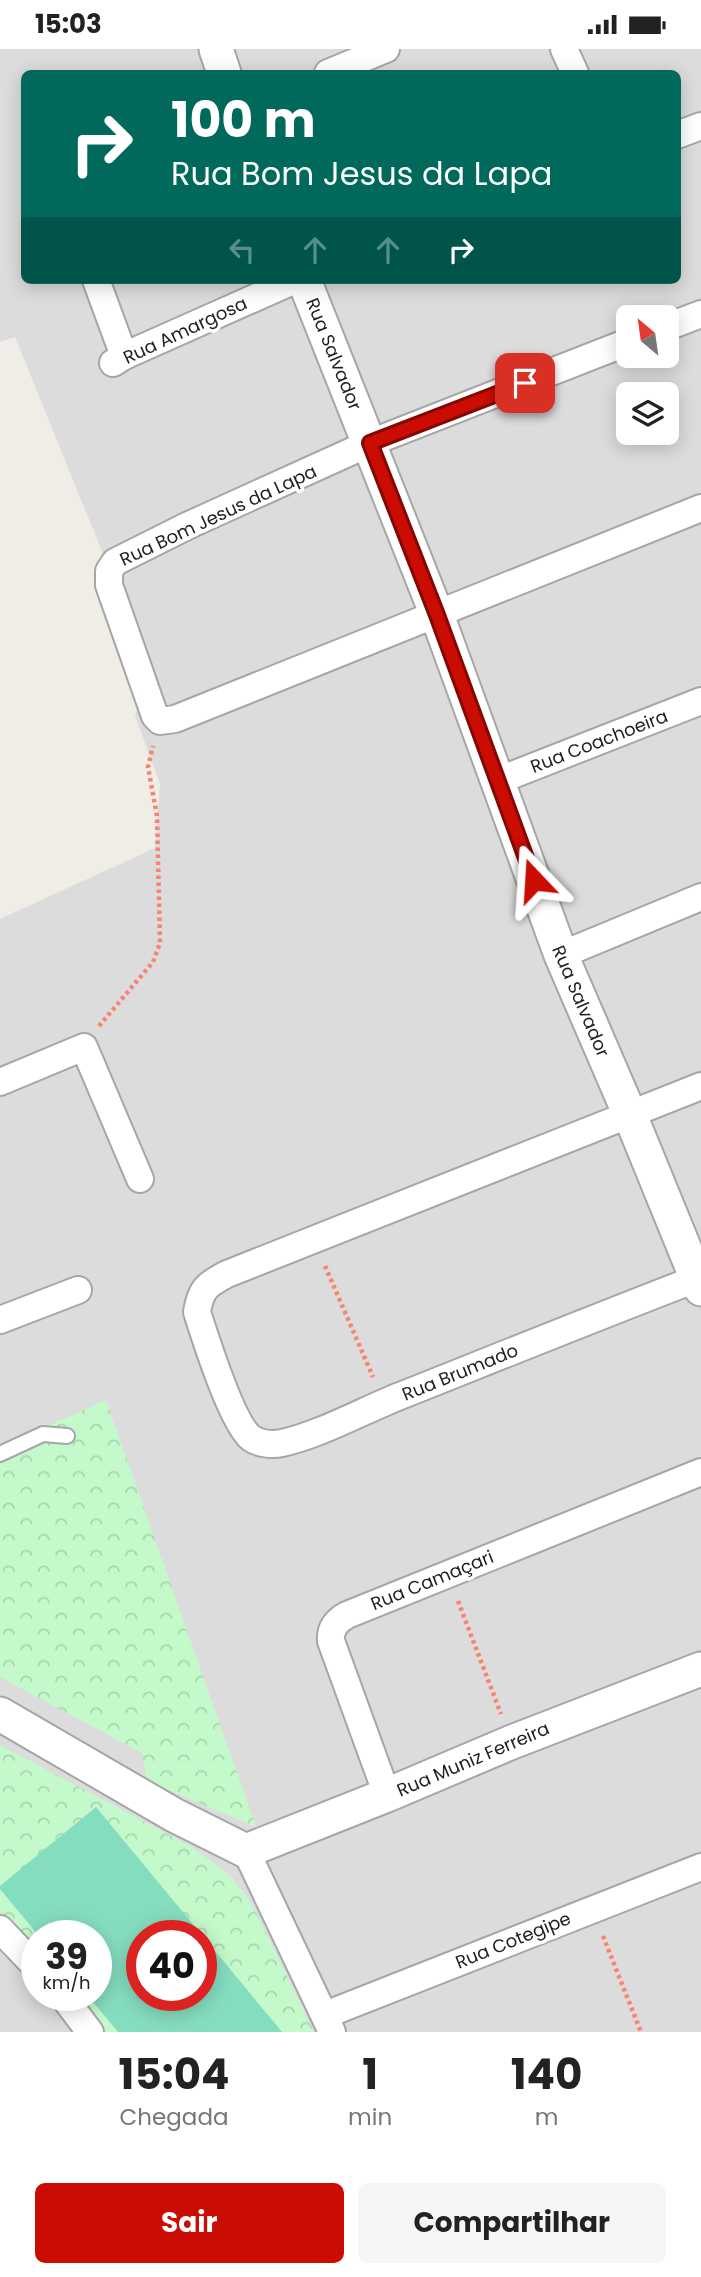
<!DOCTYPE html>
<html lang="pt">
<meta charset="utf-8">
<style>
body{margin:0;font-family:Poppins,sans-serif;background:#f6f6f6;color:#222;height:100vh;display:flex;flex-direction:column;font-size:26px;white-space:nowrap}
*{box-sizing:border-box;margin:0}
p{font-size:23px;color:#767676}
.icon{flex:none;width:38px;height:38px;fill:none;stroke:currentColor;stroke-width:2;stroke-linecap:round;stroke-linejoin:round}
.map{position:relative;height:1983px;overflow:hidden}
.details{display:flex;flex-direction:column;background:#fff;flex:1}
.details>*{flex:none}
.hud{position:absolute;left:21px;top:21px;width:660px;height:214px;border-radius:10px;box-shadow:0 4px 18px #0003;background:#00695c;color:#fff;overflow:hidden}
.needle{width:46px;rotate:331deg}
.fabs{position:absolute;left:616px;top:256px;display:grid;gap:14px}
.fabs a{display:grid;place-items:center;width:63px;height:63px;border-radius:10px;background:#fff;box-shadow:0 4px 18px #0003;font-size:35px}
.speed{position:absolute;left:21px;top:1871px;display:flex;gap:14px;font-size:35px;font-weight:700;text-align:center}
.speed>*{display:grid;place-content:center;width:91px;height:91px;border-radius:50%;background:#fff;box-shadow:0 4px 18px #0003;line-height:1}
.speed small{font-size:18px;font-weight:400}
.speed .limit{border:10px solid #d22;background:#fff;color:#111}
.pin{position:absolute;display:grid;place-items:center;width:60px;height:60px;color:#fff;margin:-30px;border-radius:14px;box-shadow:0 4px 10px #0006}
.me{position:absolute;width:77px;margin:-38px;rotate:340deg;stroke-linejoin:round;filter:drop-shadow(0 0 5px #0008)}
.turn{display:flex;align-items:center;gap:24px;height:147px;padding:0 35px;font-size:32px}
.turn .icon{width:91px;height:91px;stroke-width:2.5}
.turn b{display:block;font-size:49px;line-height:60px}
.lanes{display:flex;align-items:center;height:66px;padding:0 35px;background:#0003;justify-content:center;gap:35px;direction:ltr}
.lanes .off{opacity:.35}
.eta{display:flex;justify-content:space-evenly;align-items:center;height:119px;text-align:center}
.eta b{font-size:42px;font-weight:700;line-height:49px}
.action{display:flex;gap:14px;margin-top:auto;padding:14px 35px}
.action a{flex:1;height:80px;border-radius:10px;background:#cb0c03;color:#fff;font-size:28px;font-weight:700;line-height:80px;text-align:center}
.action a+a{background:#f6f6f6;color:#222}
.status{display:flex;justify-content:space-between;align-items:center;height:49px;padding:0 35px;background:#fff;direction:ltr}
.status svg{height:19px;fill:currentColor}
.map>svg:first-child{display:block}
</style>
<div class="status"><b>15:03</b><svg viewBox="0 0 49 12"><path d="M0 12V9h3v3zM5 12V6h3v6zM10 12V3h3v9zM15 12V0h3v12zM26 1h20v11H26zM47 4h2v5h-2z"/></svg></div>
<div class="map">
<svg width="701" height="1983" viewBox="0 0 701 1983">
<defs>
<pattern id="park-crowns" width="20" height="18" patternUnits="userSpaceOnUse" patternTransform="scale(1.75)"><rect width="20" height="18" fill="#c4f9cb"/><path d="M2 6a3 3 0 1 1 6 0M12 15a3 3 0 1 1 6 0" fill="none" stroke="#a8d5ae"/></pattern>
</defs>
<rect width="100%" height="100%" fill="#f0ede6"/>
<!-- residential -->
<path fill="#dddcdc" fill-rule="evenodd" d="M0,0h701v1983h-701v-1113l155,-71 5,-64 -25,-68 14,-49 -134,-330 -15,5zM24,24h653v207h-653zM628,268h39v38h-39zM628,345h39v38h-39zM37,1886h59v60h-59zM142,1886h59v60h-59z"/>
<!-- park -->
<g fill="url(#park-crowns)" fill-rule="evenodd">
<polygon points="106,1351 256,1778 147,1732 142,1704 0,1628 0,1398"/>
<path d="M0,1696l192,102 37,28 16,19 12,20 57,118h-215l-30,-37h27v-60h-59v20l-37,-45zM142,1886h59v60h-59z"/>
</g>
<!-- pitch -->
<path fill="#85ddbf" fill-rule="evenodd" d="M96,1758l186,225h-164l-31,-37h9v-60h-58l-38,-46v-3zM142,1886h59v60h-59z"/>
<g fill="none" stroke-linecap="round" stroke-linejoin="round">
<!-- service casing -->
<g stroke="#a6a6a6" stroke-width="18">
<polyline id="service" points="0,1405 43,1385 67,1387"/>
</g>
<!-- minor casing -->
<g stroke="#a6a6a6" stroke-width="30">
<g id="minor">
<polyline points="564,0 575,24"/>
<polyline points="328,24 386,0"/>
<polyline points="677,86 701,77"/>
<polyline points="96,231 124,307"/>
<polyline points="667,278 701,265"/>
<polyline points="628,293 370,394 189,476 115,513 109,522 109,536 155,667 160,672 175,670 701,459"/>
<polyline points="113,314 124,307 295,231"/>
<polyline points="497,732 701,652"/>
<polyline points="561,906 701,848"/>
<polyline points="0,1033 84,998 140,1130"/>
<path d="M701,1037l-474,188c-20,11 -26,14 -30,38 8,25 35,111 54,126 8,6 21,7 31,5 38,-8 86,-35 123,-49 98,-39 197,-79 296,-117"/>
<polyline points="0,1271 78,1241"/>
<path d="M387,1746l-56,-154c-1,-12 5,-20 16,-26l354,-143"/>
<polyline points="246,1802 332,1983"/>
<polyline points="0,1880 37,1919"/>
<polyline points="62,1946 90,1983"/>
<polyline points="325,1966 701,1818"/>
</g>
</g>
<!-- tertiary casing -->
<g stroke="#a6a6a6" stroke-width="37">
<g id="tertiary">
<polyline points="216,0 224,24"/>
<polyline points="304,231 437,566 561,906 630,1066 701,1240"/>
<polyline points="0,1665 174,1766 246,1802 387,1746 512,1693 701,1620"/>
</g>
</g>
<!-- path -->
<g stroke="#f8836f" stroke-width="4.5" stroke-dasharray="3.5 3.5" stroke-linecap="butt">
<polyline points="99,977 153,913 160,894 157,767 148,718 153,697"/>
<polyline points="325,1217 373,1328"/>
<polyline points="458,1552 501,1665"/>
<polyline points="603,1887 641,1983"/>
</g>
<!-- service -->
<use href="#service" stroke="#fff" stroke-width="14"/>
<!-- minor -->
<use href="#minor" stroke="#fff" stroke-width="26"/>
<!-- tertiary -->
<use href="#tertiary" stroke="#fff" stroke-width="33"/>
</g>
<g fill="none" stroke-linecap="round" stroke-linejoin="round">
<!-- route casing -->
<g stroke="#840802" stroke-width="18">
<polyline id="route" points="525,334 370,394 437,566 534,831"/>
</g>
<!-- route -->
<use href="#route" stroke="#cb0c03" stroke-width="12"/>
</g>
<g text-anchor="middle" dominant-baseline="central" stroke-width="7" stroke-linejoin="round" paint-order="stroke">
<!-- street labels -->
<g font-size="18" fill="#1f1f1f" stroke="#fff">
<text transform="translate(185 281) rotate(-25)">Rua Amargosa</text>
<text transform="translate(334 305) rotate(68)">Rua Salvador</text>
<text transform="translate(218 466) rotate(-25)">Rua Bom Jesus da Lapa</text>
<text transform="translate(599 692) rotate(-21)">Rua Coachoeira</text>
<text transform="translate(581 952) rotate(67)">Rua Salvador</text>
<text transform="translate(460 1323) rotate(-22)">Rua Brumado</text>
<text transform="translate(432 1531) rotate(-22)">Rua Camaçari</text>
<text transform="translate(473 1710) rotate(-23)">Rua Muniz Ferreira</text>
<text transform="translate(513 1891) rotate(-22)">Rua Cotegipe</text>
</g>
</g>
</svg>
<div class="fabs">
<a><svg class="needle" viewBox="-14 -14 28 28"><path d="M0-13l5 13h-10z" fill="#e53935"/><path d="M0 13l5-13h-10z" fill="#767676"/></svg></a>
<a><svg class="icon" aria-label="layers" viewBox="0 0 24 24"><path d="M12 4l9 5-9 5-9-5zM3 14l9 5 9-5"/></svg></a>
</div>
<div class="speed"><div>39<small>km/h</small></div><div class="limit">40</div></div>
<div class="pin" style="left:525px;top:334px;background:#d93025"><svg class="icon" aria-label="arrive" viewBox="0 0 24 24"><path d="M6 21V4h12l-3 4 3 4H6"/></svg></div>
<svg class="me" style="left:534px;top:831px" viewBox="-20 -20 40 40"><path d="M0-17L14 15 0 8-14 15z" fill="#cb0c03" stroke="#fff" stroke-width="4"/></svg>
<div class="hud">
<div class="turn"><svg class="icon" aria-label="right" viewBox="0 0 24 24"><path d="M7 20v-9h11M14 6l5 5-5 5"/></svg><div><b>100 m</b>Rua Bom Jesus da Lapa</div></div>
<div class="lanes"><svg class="icon off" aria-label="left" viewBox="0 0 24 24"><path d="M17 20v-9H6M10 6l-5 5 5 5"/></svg><svg class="icon off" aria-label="ahead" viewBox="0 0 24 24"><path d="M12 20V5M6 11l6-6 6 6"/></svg><svg class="icon off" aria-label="ahead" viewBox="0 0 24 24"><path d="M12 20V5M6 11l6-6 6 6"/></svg><svg class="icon" aria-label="right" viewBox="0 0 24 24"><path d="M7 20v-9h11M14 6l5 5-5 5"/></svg></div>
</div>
</div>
<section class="details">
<div class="eta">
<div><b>15:04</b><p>Chegada</p></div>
<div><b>1</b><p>min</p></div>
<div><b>140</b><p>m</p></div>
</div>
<div class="action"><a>Sair</a><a>Compartilhar</a></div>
</section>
